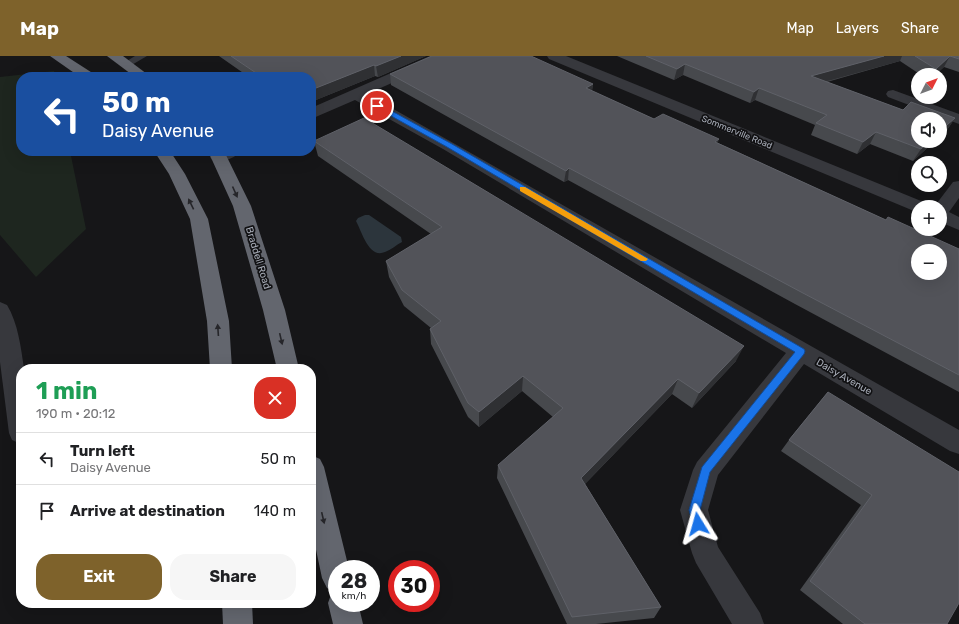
<!DOCTYPE html>
<meta charset="utf-8">
<style>
body{margin:0;font-family:Rubik,sans-serif;background:#f6f6f6;color:#202124;height:100vh;display:flex;flex-direction:column;font-size:15px;white-space:nowrap}
*{box-sizing:border-box;margin:0}
p{font-size:13px;color:#757577}
.icon{flex:none;width:22px;height:22px;fill:none;stroke:currentColor;stroke-width:2;stroke-linecap:round;stroke-linejoin:round}
.map{position:relative;flex:1;overflow:hidden}
.details{position:absolute;left:16px;top:308px;width:300px;height:244px;display:flex;flex-direction:column;background:#fff;border-radius:16px;box-shadow:0 4px 16px #0002}
.details>*{flex:none}
.hud{position:absolute;left:16px;top:16px;width:300px;height:84px;border-radius:16px;box-shadow:0 4px 16px #0002;background:#1a4fa0;color:#fff;overflow:hidden}
.needle{width:26px;rotate:48deg}
.tools{position:absolute;left:911px;top:12px;display:grid;gap:8px}
.tools a{display:grid;place-items:center;width:36px;height:36px;border-radius:50%;background:#fff;box-shadow:0 4px 16px #0002;font-size:20px}
.speed{position:absolute;left:328px;top:504px;display:flex;gap:8px;font-size:20px;font-weight:700;text-align:center}
.speed>*{display:grid;place-content:center;width:52px;height:52px;border-radius:50%;background:#fff;box-shadow:0 4px 16px #0002;line-height:1}
.speed small{font-size:10px;font-weight:400}
.speed .limit{border:6px solid #d22;background:#fff;color:#111}
.pin{position:absolute;display:grid;place-items:center;width:34px;height:34px;color:#fff;margin:-17px;border:2px solid #fff;border-radius:50%;box-shadow:0 1px 4px #0007}
.me{position:absolute;width:44px;margin:-22px;rotate:352deg;stroke-linejoin:round;filter:drop-shadow(0 0 3px #0008)}
.turn{display:flex;align-items:center;gap:14px;height:84px;padding:0 20px;font-size:18px}
.turn .icon{width:52px;height:52px;stroke-width:2.5}
.turn b{display:block;font-size:28px;line-height:34px}
.round{display:grid;place-items:center;flex:none;width:42px;height:42px;border-radius:16px;background:#f6f6f6}
.headline{display:flex;align-items:center;justify-content:space-between;height:68px;padding:0 20px}
h1{font-size:24px;font-weight:700;line-height:30px;color:#1e9e55}
.button{display:flex;gap:8px;margin-top:auto;padding:8px 20px}
.button a{flex:1;height:46px;border-radius:16px;background:#7e622b;color:#fff;font-size:16px;font-weight:700;line-height:46px;text-align:center}
.button a+a{background:#f6f6f6;color:#202124}
ul{padding:0;list-style:none}
li{display:flex;align-items:center;gap:12px;height:52px;padding:0 20px;border-top:1px solid #e0e0e0}
li div{flex:1}
li b{display:block;font-size:15px}
li em{font-style:normal}
header{display:flex;align-items:center;gap:24px;box-sizing:border-box;height:56px;padding:0 20px;background:#7e622b;color:#fff}
header strong{font-size:19px}
nav{display:flex;gap:22px;margin-inline-start:auto;font-size:14px}
.map>svg:first-child{display:block}
</style>
<header>
<strong>Map</strong>
<nav><a>Map</a><a>Layers</a><a>Share</a></nav>
</header>
<div class="map">
<svg width="959" height="568" viewBox="0 0 959 568">
<rect width="100%" height="100%" fill="#161618"/>
<!-- green -->
<polygon fill="#1e261f" points="54,15 55,21 21,21 21,95 70,95 86,173 36,221 0,179 0,21"/>
<!-- water -->
<path fill="#2c353c" d="M365,159h4l32,22 1,5c-6,3 -11,8 -17,10 -16,7 -23,-20 -29,-31l2,-3z"/>
<g fill="none" stroke-linecap="round" stroke-linejoin="round">
<!-- lane -->
<polygon fill="#37383d" fill-rule="evenodd" points="135,0 147,0 130,10 124,10 122,8"/>
<!-- street -->
<g fill="#37383d" fill-rule="evenodd">
<polygon points="430,0 448,0 446,3 367,38 959,374 959,398 950,395 804,308 718,419 708,454 718,491 760,557 764,568 732,568 696,507 692,497 680,454 693,414 697,406 786,297 443,93 355,44 311,63 311,52"/>
<polygon points="547,0 566,0 926,147 929,151 918,151 918,156 914,155 549,3"/>
<polygon points="893,34 959,58 959,68 888,41 886,38 888,35"/>
<path d="M218,95h22c-5,8 -19,12 -28,9l-2,-3 2,-3z"/>
<polygon points="959,125 959,142 949,156 959,161 959,174 940,166 940,151 934,151 953,126"/>
<path d="M0,246l7,3c11,18 14,43 17,64h-3v75l-9,-4 -3,-7 -9,-71z"/>
</g>
<!-- highway -->
<g fill="#63666e" fill-rule="evenodd">
<polygon points="50,0 66,0 94,18 96,21 80,21"/>
<polygon points="107,0 123,0 151,21 135,21"/>
<polygon points="154,95 170,95 185,118 208,163 229,265 232,313 210,313 207,265 190,163 169,118"/>
<polygon points="208,95 224,95 251,150 285,254 299,313 277,313 263,254 233,150"/>
<polygon points="311,399 320,403 324,411 349,513 337,513 337,547 358,547 363,568 333,568 328,547 332,536 334,536 327,532 322,522 311,470"/>
<polygon points="222,547 252,547 253,568 223,568"/>
</g>
</g>
<!-- wall -->
<g fill="#47494d">
<polygon points="219,0 426,0 378,21 375,20 311,46 311,21 249,21"/>
<polygon points="617,0 959,0 959,16 944,11 935,19 921,19 900,5 827,26 903,54 911,46 955,62 947,74 940,81 940,63 918,63 918,85 935,85 913,105 870,88 857,98 811,79 815,69 755,44 750,47 683,19 674,24"/>
<polygon points="390,18 593,28 592,35 654,63 718,87 886,164 959,193 959,336 795,248 568,124 564,126 391,29"/>
<polygon points="314,85 736,305 692,352 672,338 585,428 661,551 654,562 596,568 567,568 497,422 498,409 553,361 522,335 479,371 468,361 431,288 430,273 431,272 404,250 389,221 386,205 431,178 318,100"/>
<polygon points="828,336 947,568 843,568 800,534 861,449 781,395 789,384"/>
</g>
<!-- shaded-wall -->
<g fill="#2f3033">
<polygon points="401,0 426,0 378,21 376,10"/>
<polygon points="884,0 902,0 900,5 806,31 811,20"/>
<polygon points="950,0 944,11 935,19 933,19 936,13"/>
<polygon points="685,8 683,19 674,24 677,13"/>
<polygon points="374,9 375,20 311,46 311,34"/>
<polygon points="593,28 591,39 586,32"/>
<polygon points="759,32 755,44 750,47 754,36"/>
<polygon points="955,62 947,74 940,81 940,75"/>
<polygon points="876,76 870,88 857,98 863,86"/>
<polygon points="719,83 716,94 715,86"/>
<polygon points="930,85 935,85 913,105 921,93"/>
<polygon points="569,112 568,124 564,126 566,115"/>
<polygon points="744,290 736,305 692,352 699,337"/>
<polygon points="523,320 522,335 479,371 479,356"/>
<polygon points="678,323 672,338 578,435 581,422"/>
</g>
<!-- building -->
<g fill="#525359" stroke="#5f6168" fill-rule="evenodd">
<polygon points="231,0 401,0 376,10 374,9 311,34 311,21 262,21"/>
<path d="M432,0h99l62,28 -7,4 68,31 9,-5 56,25 -4,3 171,78 2,-3 71,32v126l-158,-83 -232,-124 -3,3 -176,-97zM918,195h22v22h-22z"/>
<polygon points="646,0 884,0 811,20 903,54 911,46 955,62 940,75 940,63 918,63 918,85 930,85 921,93 876,76 863,86 816,67 827,59 759,32 754,36 685,8 677,13"/>
<polygon points="915,0 959,0 959,3 950,0 936,13"/>
<polygon points="364,62 744,290 699,337 678,323 581,422 661,551 572,561 498,409 563,352 523,320 479,356 468,347 430,273 441,265 402,234 386,205 442,171 314,85"/>
<polygon points="828,336 959,416 959,547 947,568 865,568 810,525 872,439 789,384"/>
</g>
<!-- one-way arrows -->
<defs><path id="oneway-solid" d="M-6-.8H1V-3.2L6.5 0L1 3.2V.8H-6Z"/></defs>
<g fill="#26262a">
<use href="#oneway-solid" transform="translate(235 136) rotate(66)"/>
<use href="#oneway-solid" transform="translate(191 148) rotate(-116)"/>
<use href="#oneway-solid" transform="translate(218 274) rotate(-94)"/>
<use href="#oneway-solid" transform="translate(281 283) rotate(77)"/>
<use href="#oneway-solid" transform="translate(323 462) rotate(77)"/>
</g>
<!-- route -->
<polygon fill="#1a73e8" stroke="#114b97" points="375,48 379,48 452,88 804,293 805,295 804,298 710,416 700,454 704,468 702,472 698,473 694,472 689,454 702,411 795,296 447,91 375,51"/>
<!-- slow -->
<polygon fill="#f59e0b" points="520,131 525,131 648,203 646,205 641,205 520,135"/>
<g text-anchor="middle" dominant-baseline="central" stroke-width="3.5" stroke-linejoin="round" paint-order="stroke">
<!-- far-street labels -->
<g font-size="9" fill="#a8adb8" stroke="#111113">
<text transform="translate(737 76) rotate(22)">Sommerville Road</text>
</g>
<!-- street labels -->
<g font-size="10" fill="#a8adb8" stroke="#111113">
<text transform="translate(258 202) rotate(73)">Braddell Road</text>
<text transform="translate(844 321) rotate(30)">Daisy Avenue</text>
</g>
</g>
</svg>
<div class="tools">
<a><svg class="needle" viewBox="-14 -14 28 28"><path d="M0-13l5 13h-10z" fill="#e53935"/><path d="M0 13l5-13h-10z" fill="#757577"/></svg></a>
<a><svg class="icon" aria-label="sound" viewBox="0 0 24 24"><path d="M4 9h4l5-4v14l-5-4H4zM17 9q2 3 0 6"/></svg></a>
<a><svg class="icon" aria-label="search" viewBox="0 0 24 24"><circle cx="10" cy="10" r="6"/><path d="M15 15l6 6"/></svg></a>
<a>+</a>
<a>−</a>
</div>
<div class="speed"><div>28<small>km/h</small></div><div class="limit">30</div></div>
<div class="pin" style="left:377px;top:50px;background:#d93025"><svg class="icon" aria-label="arrive" viewBox="0 0 24 24"><path d="M6 21V4h12l-3 4 3 4H6"/></svg></div>
<svg class="me" style="left:698px;top:468px" viewBox="-20 -20 40 40"><path d="M0-17L14 15 0 8-14 15z" fill="#1a73e8" stroke="#fff" stroke-width="4"/></svg>
<div class="hud">
<div class="turn"><svg class="icon" aria-label="left" viewBox="0 0 24 24"><path d="M17 20v-9H6M10 6l-5 5 5 5"/></svg><div><b>50 m</b>Daisy Avenue</div></div>
</div>
<section class="details">
<div class="headline"><div><h1>1 min</h1><p>190 m · 20:12</p></div><a class="round" style="background:#d93025;color:#fff"><svg class="icon" aria-label="close" viewBox="0 0 24 24"><path d="M6 6l12 12M18 6L6 18"/></svg></a></div>
<ul>
<li><svg class="icon" aria-label="left" viewBox="0 0 24 24"><path d="M17 20v-9H6M10 6l-5 5 5 5"/></svg><div><b>Turn left</b><p>Daisy Avenue</p></div><em>50 m</em></li>
<li><svg class="icon" aria-label="arrive" viewBox="0 0 24 24"><path d="M6 21V4h12l-3 4 3 4H6"/></svg><div><b>Arrive at destination</b></div><em>140 m</em></li>
</ul>
<div class="button"><a>Exit</a><a>Share</a></div>
</section>
</div>
